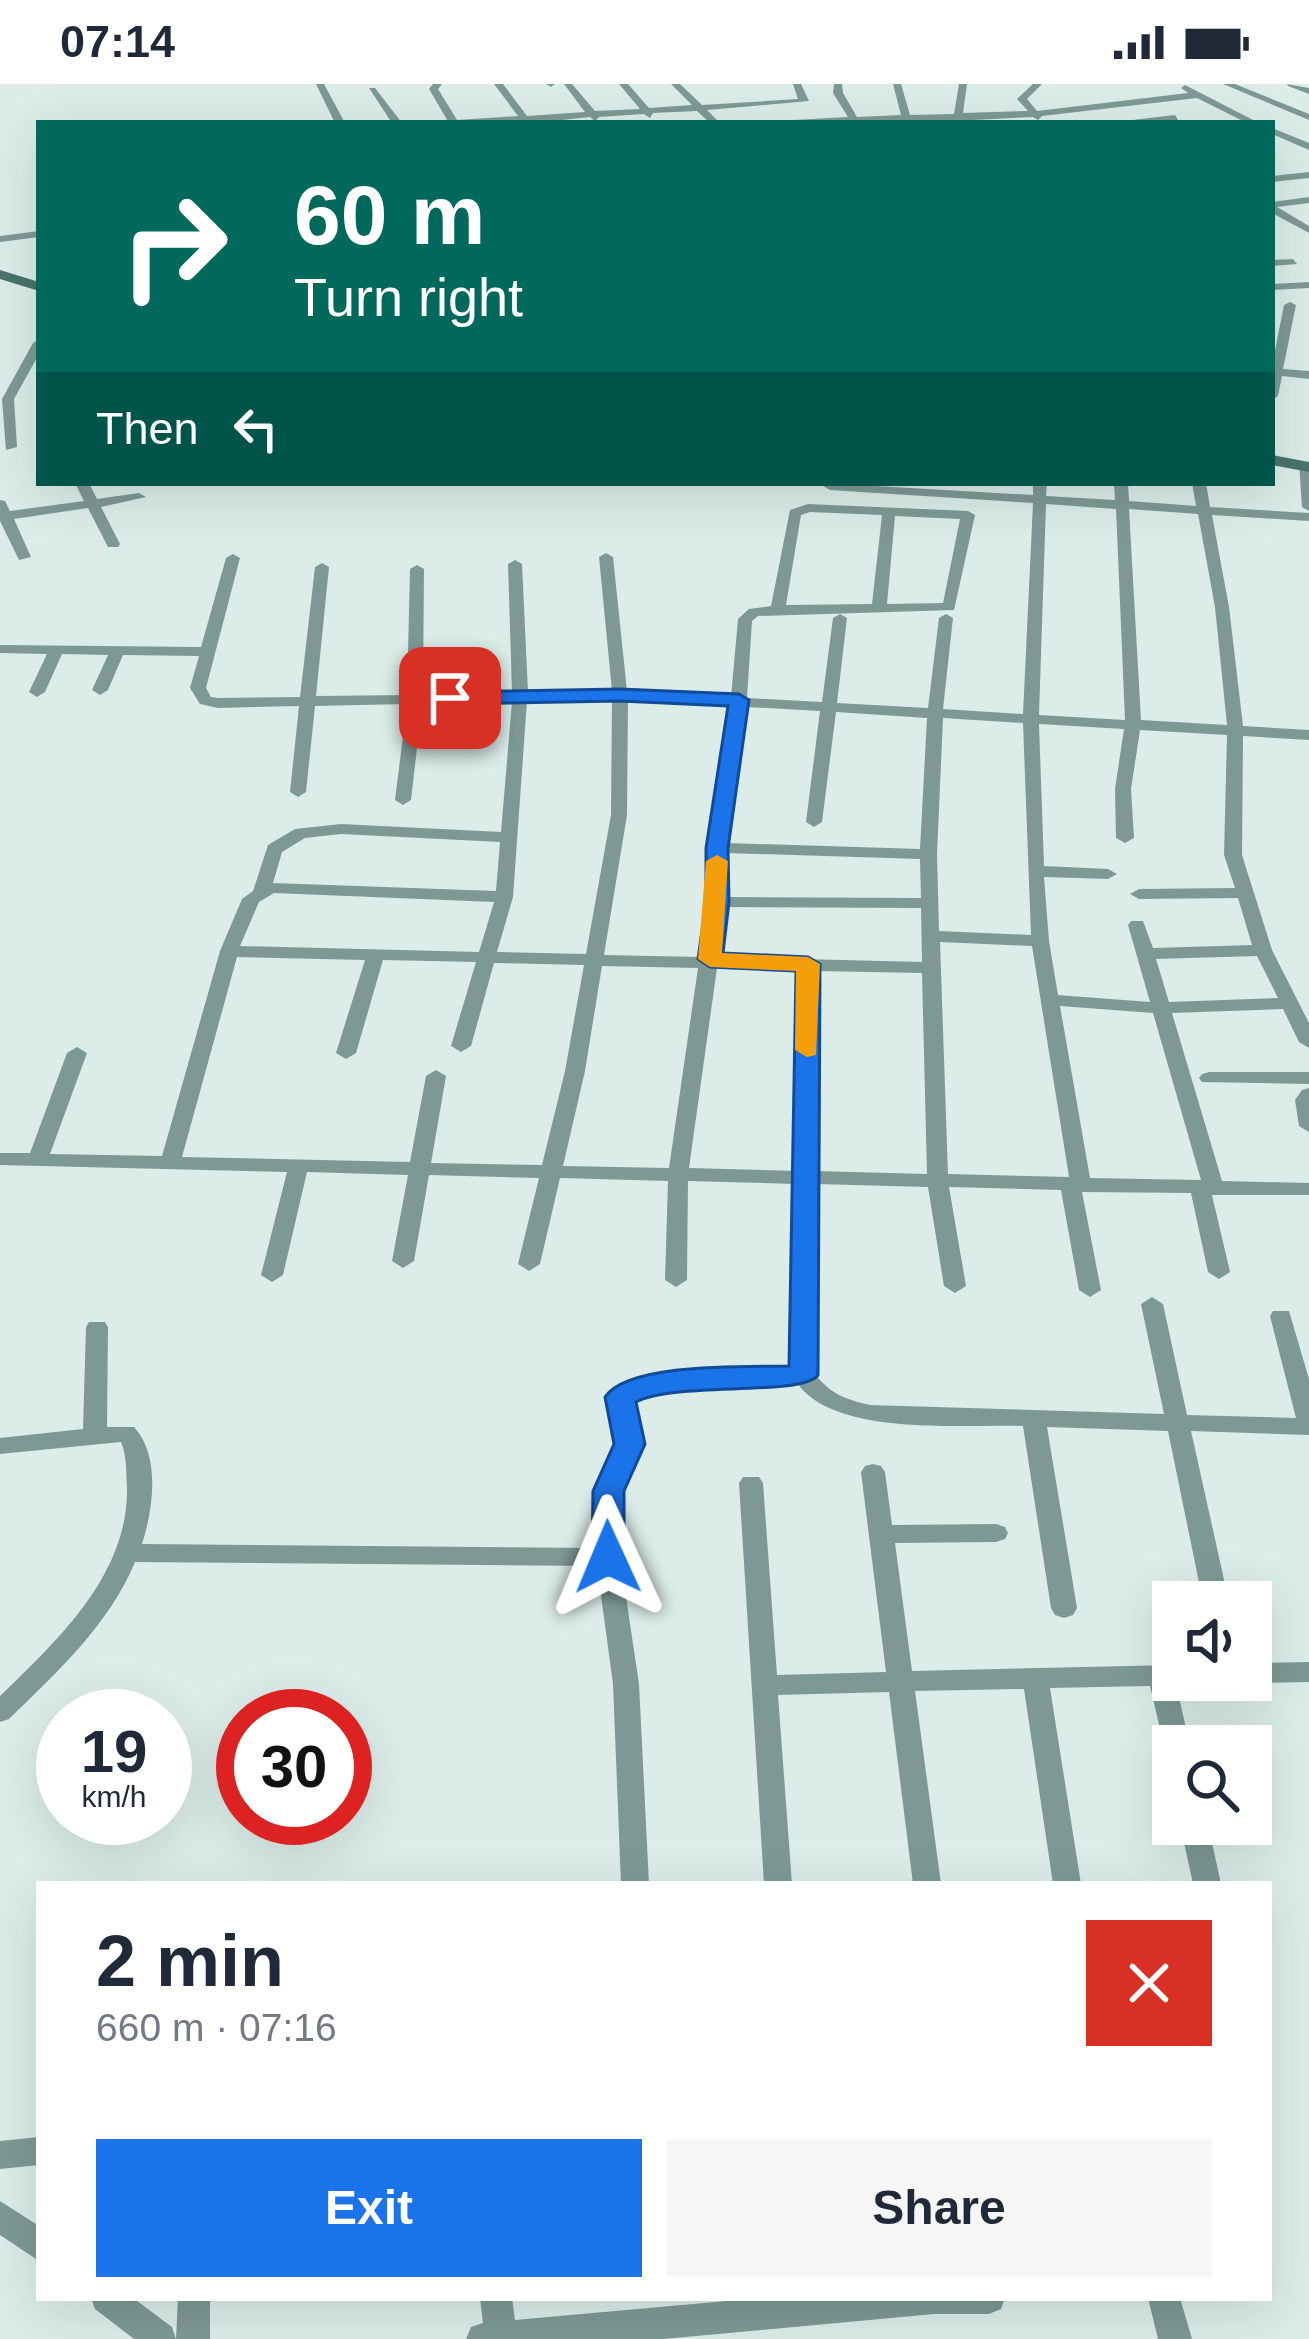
<!DOCTYPE html>
<meta charset="utf-8">
<style>
body{margin:0;font-family:Arial,sans-serif;background:#f6f6f7;color:#1f2937;height:100vh;display:flex;flex-direction:column;font-size:45px;white-space:nowrap}
*{box-sizing:border-box;margin:0}
p{font-size:39px;color:#747a83}
.icon{flex:none;width:66px;height:66px;fill:none;stroke:currentColor;stroke-width:2;stroke-linecap:round;stroke-linejoin:round}
.map{position:relative;flex:1;overflow:hidden}
.drawer{position:absolute;left:36px;top:1797px;width:1236px;height:420px;display:flex;flex-direction:column;background:#fff;border-radius:0px;box-shadow:0 12px 48px #0002}
.drawer>*{flex:none}
.top-card{position:absolute;left:36px;top:36px;width:1239px;height:366px;border-radius:0px;box-shadow:0 12px 48px #0002;background:#00695c;color:#fff;overflow:hidden}
.controls{position:absolute;left:1152px;top:1497px;display:grid;gap:24px}
.controls a{display:grid;place-items:center;width:120px;height:120px;border-radius:0px;background:#fff;box-shadow:0 12px 48px #0002;font-size:60px}
.speed{position:absolute;left:36px;top:1605px;display:flex;gap:24px;font-size:60px;font-weight:700;text-align:center}
.speed>*{display:grid;place-content:center;width:156px;height:156px;border-radius:50%;background:#fff;box-shadow:0 12px 48px #0002;line-height:1}
.speed small{font-size:30px;font-weight:400}
.speed .limit{border:18px solid #d22;background:#fff;color:#111}
.pin{position:absolute;display:grid;place-items:center;width:102px;height:102px;color:#fff;margin:-51px;border-radius:24px;box-shadow:0 6px 18px #0006}
.me{position:absolute;width:132px;margin:-66px;rotate:359deg;stroke-linejoin:round;filter:drop-shadow(0 0 9px #0008)}
.turn{display:flex;align-items:center;gap:42px;height:252px;padding:0 60px;font-size:54px}
.turn .icon{width:156px;height:156px;stroke-width:2.5}
.turn b{display:block;font-size:84px;line-height:102px}
.then{display:flex;align-items:center;height:114px;padding:0 60px;background:#0003;gap:24px;font-size:45px}
.round{display:grid;place-items:center;flex:none;width:126px;height:126px;border-radius:0px;background:#f6f6f7}
.head{display:flex;align-items:center;justify-content:space-between;height:204px;padding:0 60px}
h1{font-size:72px;font-weight:700;line-height:90px}
.action{display:flex;gap:24px;margin-top:auto;padding:24px 60px}
.action a{flex:1;height:138px;border-radius:0px;background:#1a73e8;color:#fff;font-size:48px;font-weight:700;line-height:138px;text-align:center}
.action a+a{background:#f6f6f7;color:#1f2937}
.status{display:flex;justify-content:space-between;align-items:center;height:84px;padding:0 60px;background:#fff;direction:ltr}
.status svg{height:33px;fill:currentColor}
.map>svg:first-child{display:block}
</style>
<div class="status"><b>07:14</b><svg viewBox="0 0 49 12"><path d="M0 12V9h3v3zM5 12V6h3v6zM10 12V3h3v9zM15 12V0h3v12zM26 1h20v11H26zM47 4h2v5h-2z"/></svg></div>
<div class="map">
<svg width="1309" height="2255" viewBox="0 0 1309 2255">
<rect width="100%" height="100%" fill="#dcede9"/>
<g fill="none" stroke-linecap="round" stroke-linejoin="round">
<!-- street -->
<g fill="#7e9994" fill-rule="evenodd">
<polygon points="316,0 324,0 345,39 335,39"/>
<polygon points="433,0 442,0 438,5 457,36 518,32 494,0 503,0 527,32 585,28 564,0 572,0 595,27 640,25 619,0 628,0 649,24 692,21 671,0 680,0 702,21 798,15 793,0 801,0 809,17 707,26 720,39 710,39 697,27 653,29 650,34 644,30 599,33 595,37 590,33 533,39 449,39 429,5"/>
<polygon points="546,0 555,0 551,3"/>
<polygon points="834,0 842,0 843,9 857,33 901,31 893,0 901,0 910,31 954,30 959,0 967,0 963,29 1028,27 1017,15 1033,0 1042,0 1027,15 1037,27 1188,9 1181,4 1185,1 1259,39 1247,39 1197,14 1042,32 1038,36 1033,33 913,39 739,39 848,33 833,9"/>
<polygon points="1223,0 1235,0 1309,30 1309,36"/>
<polygon points="1287,0 1309,4 1309,10 1288,2"/>
<polygon points="369,4 375,4 402,39 392,39"/>
<polygon points="1175,31 1178,36 1127,39 1132,36"/>
<polygon points="1272,44 1309,59 1309,66 1272,50"/>
<polygon points="1309,88 1309,94 1272,98 1272,92"/>
<polygon points="1309,113 1309,119 1277,123 1309,142 1309,149 1272,129 1272,118"/>
<polygon points="39,147 39,153 0,158 0,152"/>
<polygon points="1293,175 1297,180 1272,182 1272,176"/>
<polygon points="1309,198 1309,204 1272,206 1272,200"/>
<polygon points="1290,218 1296,221 1283,285 1309,287 1309,295 1282,292 1278,312 1272,316 1272,282 1284,221"/>
<polygon points="39,255 39,270 14,315 17,363 6,366 2,315 33,259"/>
<polygon points="1299,379 1309,380 1309,427 1302,423"/>
<polygon points="75,399 89,399 97,415 139,409 146,413 101,423 120,460 118,463 108,463 88,424 14,435 31,473 19,476 0,437 0,416 5,417 10,427 84,417"/>
<path d="M825,399l208,12v-12h14l-1,13 69,4 -1,-17h14l1,18 67,5 -4,-23h14l4,24 99,6v8l-97,-6 17,92 14,119 66,4v10l-66,-4 -1,119 30,95 37,73v25l-10,-6 -16,-33 -111,4 50,168 87,2v12h-97l18,77 -11,7 -11,-7 -17,-79 -109,-1 19,98 -11,7 -11,-7 -18,-100 -112,-3 17,99 -11,7 -11,-7 -16,-99 -112,-3 -1,190c15,20 32,26 55,31l294,9 -23,-110 11,-7 11,7 24,111 109,3 -26,-102 3,-5h16l20,68v56l-118,-4 38,171h-26l-35,-171 -121,-4 30,181 -4,7 -9,3 -9,-3 -4,-7 -28,-182c-61,-2 -188,11 -226,-43 -50,-1 -119,-8 -165,17l10,44 -22,47v66l19,127 10,200h-28l-8,-200 -16,-118 -462,-4c-26,63 -79,111 -126,157l-9,3v-26c58,-56 129,-122 127,-209 -1,-15 0,-31 -6,-45l-121,12v-16l83,-9 3,-102 3,-5h16l3,5 -1,100h27c27,29 19,83 8,117l454,4v-57l22,-47 -9,-47c30,-36 138,-31 184,-30l3,-183 -108,-3 -1,99 -11,7 -11,-7 3,-99 -108,-3 -20,86 -11,7 -11,-7 21,-86 -110,-3 -15,86 -11,7 -11,-7 16,-86 -101,-3 -24,103 -11,7 -11,-7 26,-103 -287,-7v-12h30l37,-100 10,-6 10,6 -37,101 112,2 58,-205 22,-52 11,-8 15,-46 27,-16 46,-5 160,8 11,-130 -90,2 -11,96 -8,5 -8,-5 12,-96 -92,2 -9,86 -8,5 -8,-5 9,-86 -81,2 -18,-4 -10,-16 9,-32 -76,-1 -15,35 -8,5 -8,-5 16,-35 -46,-1 -17,38 -8,5 -8,-5 18,-38 -47,-1v-8l201,2 25,-89 7,-4 7,4 -34,130 5,9 7,1 82,-1 15,-130 7,-4 7,4 -13,129 91,-1 3,-126 7,-4 7,4 -1,125 89,-2 -4,-128 7,-4 7,4 6,128 84,-1 -13,-134 7,-4 7,4 14,134 104,6 7,-78 11,-10 22,-3 19,-96 18,-6 160,7 7,4 -21,95 -196,6 -6,5 -5,77 75,4 11,-84 7,-4 7,4 -10,85 91,5 11,-90 7,-4 7,4 -10,91 80,5 10,-211 -203,-13 -7,-4zM1046,420l70,5 9,211 -86,-5zM1129,425l69,5 17,93 12,118 -86,-5zM810,428l72,3 -10,89 -86,1 15,-90zM895,432l65,3 -17,84 -56,1zM612,616l-1,115 -25,139 -89,-2 16,-55 14,-196zM628,616l102,6 -22,142v54l-8,55 -96,-2 23,-140zM746,623l74,4 -14,111 8,5 8,-5 14,-110 91,6 -7,131 -194,-6zM943,634l80,5 8,212 -92,-4 -2,-77zM1039,640l85,5 -9,60 1,49 9,5 9,-5 -3,-49 9,-59 87,5 -3,120 11,33 -96,1 -9,5 9,5 99,-1 14,47 -99,3 -10,-27h-12l-3,4 22,77 -92,-7 -9,-54 -5,-64 64,2 9,-5 -9,-5 -64,-3zM341,750l159,8 -4,49 -223,-8 9,-31 23,-14zM726,769l194,6 1,39 -195,-1zM274,809l220,9 -15,50 -239,-6 19,-44zM725,823l196,1 1,54 -204,-5zM940,858l92,4 37,231 -121,-3zM1257,872l21,42 -109,4 -13,-43zM237,873l128,3 -29,93 10,6 10,-6 27,-93 93,2 -25,84 10,6 10,-6 23,-83 90,2 -19,106 -23,94 -111,-2 15,-87 -10,-6 -10,6 -16,86 -228,-5zM602,882l96,2 -29,200 -106,-2 22,-95zM717,884l82,2 -3,201 -107,-3zM817,887l105,2 5,201 -111,-3zM1060,922l93,7 48,167 -111,-2z"/>
<polygon points="1209,988 1309,988 1309,1000 1202,998 1199,994 1202,990"/>
<polygon points="1309,1004 1309,1048 1299,1042 1295,1016 1302,1006"/>
<polygon points="873,1380 881,1382 885,1388 892,1441 996,1440 1005,1443 1008,1449 1005,1455 996,1458 895,1459 912,1587 1173,1581 1173,1596 1183,1596 1176,1600 1190,1662 1173,1662 1173,1671 1164,1662 1150,1602 1050,1604 1081,1800 1053,1800 1024,1605 915,1607 941,1800 913,1800 889,1608 778,1611 792,1800 764,1800 739,1399 743,1393 759,1393 763,1399 777,1591 886,1588 861,1388 865,1382"/>
<polygon points="1309,1578 1309,1598 1251,1599 1242,1596 1251,1596 1251,1579"/>
<polygon points="1180,1740 1208,1740 1221,1800 1193,1800"/>
<polygon points="39,2053 39,2081 0,2085 0,2057"/>
<polygon points="0,2117 39,2142 39,2177 0,2151"/>
<polygon points="91,2214 133,2214 172,2243 176,2255 178,2214 210,2214 210,2255 134,2255 95,2225"/>
<polygon points="480,2214 512,2214 515,2236 760,2214 1005,2214 1001,2225 989,2230 934,2230 664,2255 466,2255 471,2243 483,2239"/>
<polygon points="1148,2214 1180,2214 1192,2255 1158,2255"/>
</g>
<!-- secondary -->
<g fill="#49736c" fill-rule="evenodd">
<polygon points="0,186 39,198 39,207 0,195"/>
<polygon points="1272,371 1309,378 1309,388 1272,381"/>
</g>
</g>
<!-- route -->
<path fill="#1a73e8" stroke="#114b97" stroke-width="3" d="M620,605l119,5 10,6 -21,148 1,54 -6,51 85,4 12,7 -2,411c-16,22 -144,6 -182,27l9,42 -21,47v66l-4,8h-23l-5,-8 1,-66 21,-47 -9,-47c24,-35 143,-30 184,-31l7,-395 -86,-4 -12,-8 8,-57v-54l22,-142 -108,-5 -170,3 -10,-6 10,-6z"/>
<!-- slow -->
<polygon fill="#f59e0b" points="717,771 728,777 722,869 808,873 820,880 816,971 807,973 795,966 796,887 710,883 698,875 706,777"/>
</svg>
<div class="controls">
<a><svg class="icon" aria-label="sound" viewBox="0 0 24 24"><path d="M4 9h4l5-4v14l-5-4H4zM17 9q2 3 0 6"/></svg></a>
<a><svg class="icon" aria-label="search" viewBox="0 0 24 24"><circle cx="10" cy="10" r="6"/><path d="M15 15l6 6"/></svg></a>
</div>
<div class="speed"><div>19<small>km/h</small></div><div class="limit">30</div></div>
<div class="pin" style="left:450px;top:614px;background:#d93025"><svg class="icon" aria-label="arrive" viewBox="0 0 24 24"><path d="M6 21V4h12l-3 4 3 4H6"/></svg></div>
<svg class="me" style="left:608px;top:1473px" viewBox="-20 -20 40 40"><path d="M0-17L14 15 0 8-14 15z" fill="#1a73e8" stroke="#fff" stroke-width="4"/></svg>
<div class="top-card">
<div class="turn"><svg class="icon" aria-label="right" viewBox="0 0 24 24"><path d="M7 20v-9h11M14 6l5 5-5 5"/></svg><div><b>60 m</b>Turn right</div></div>
<div class="then">Then<svg class="icon" aria-label="left" viewBox="0 0 24 24"><path d="M17 20v-9H6M10 6l-5 5 5 5"/></svg></div>
</div>
<section class="drawer">
<div class="head"><div><h1>2 min</h1><p>660 m · 07:16</p></div><a class="round" style="background:#d93025;color:#fff"><svg class="icon" aria-label="close" viewBox="0 0 24 24"><path d="M6 6l12 12M18 6L6 18"/></svg></a></div>
<div class="action"><a>Exit</a><a>Share</a></div>
</section>
</div>
